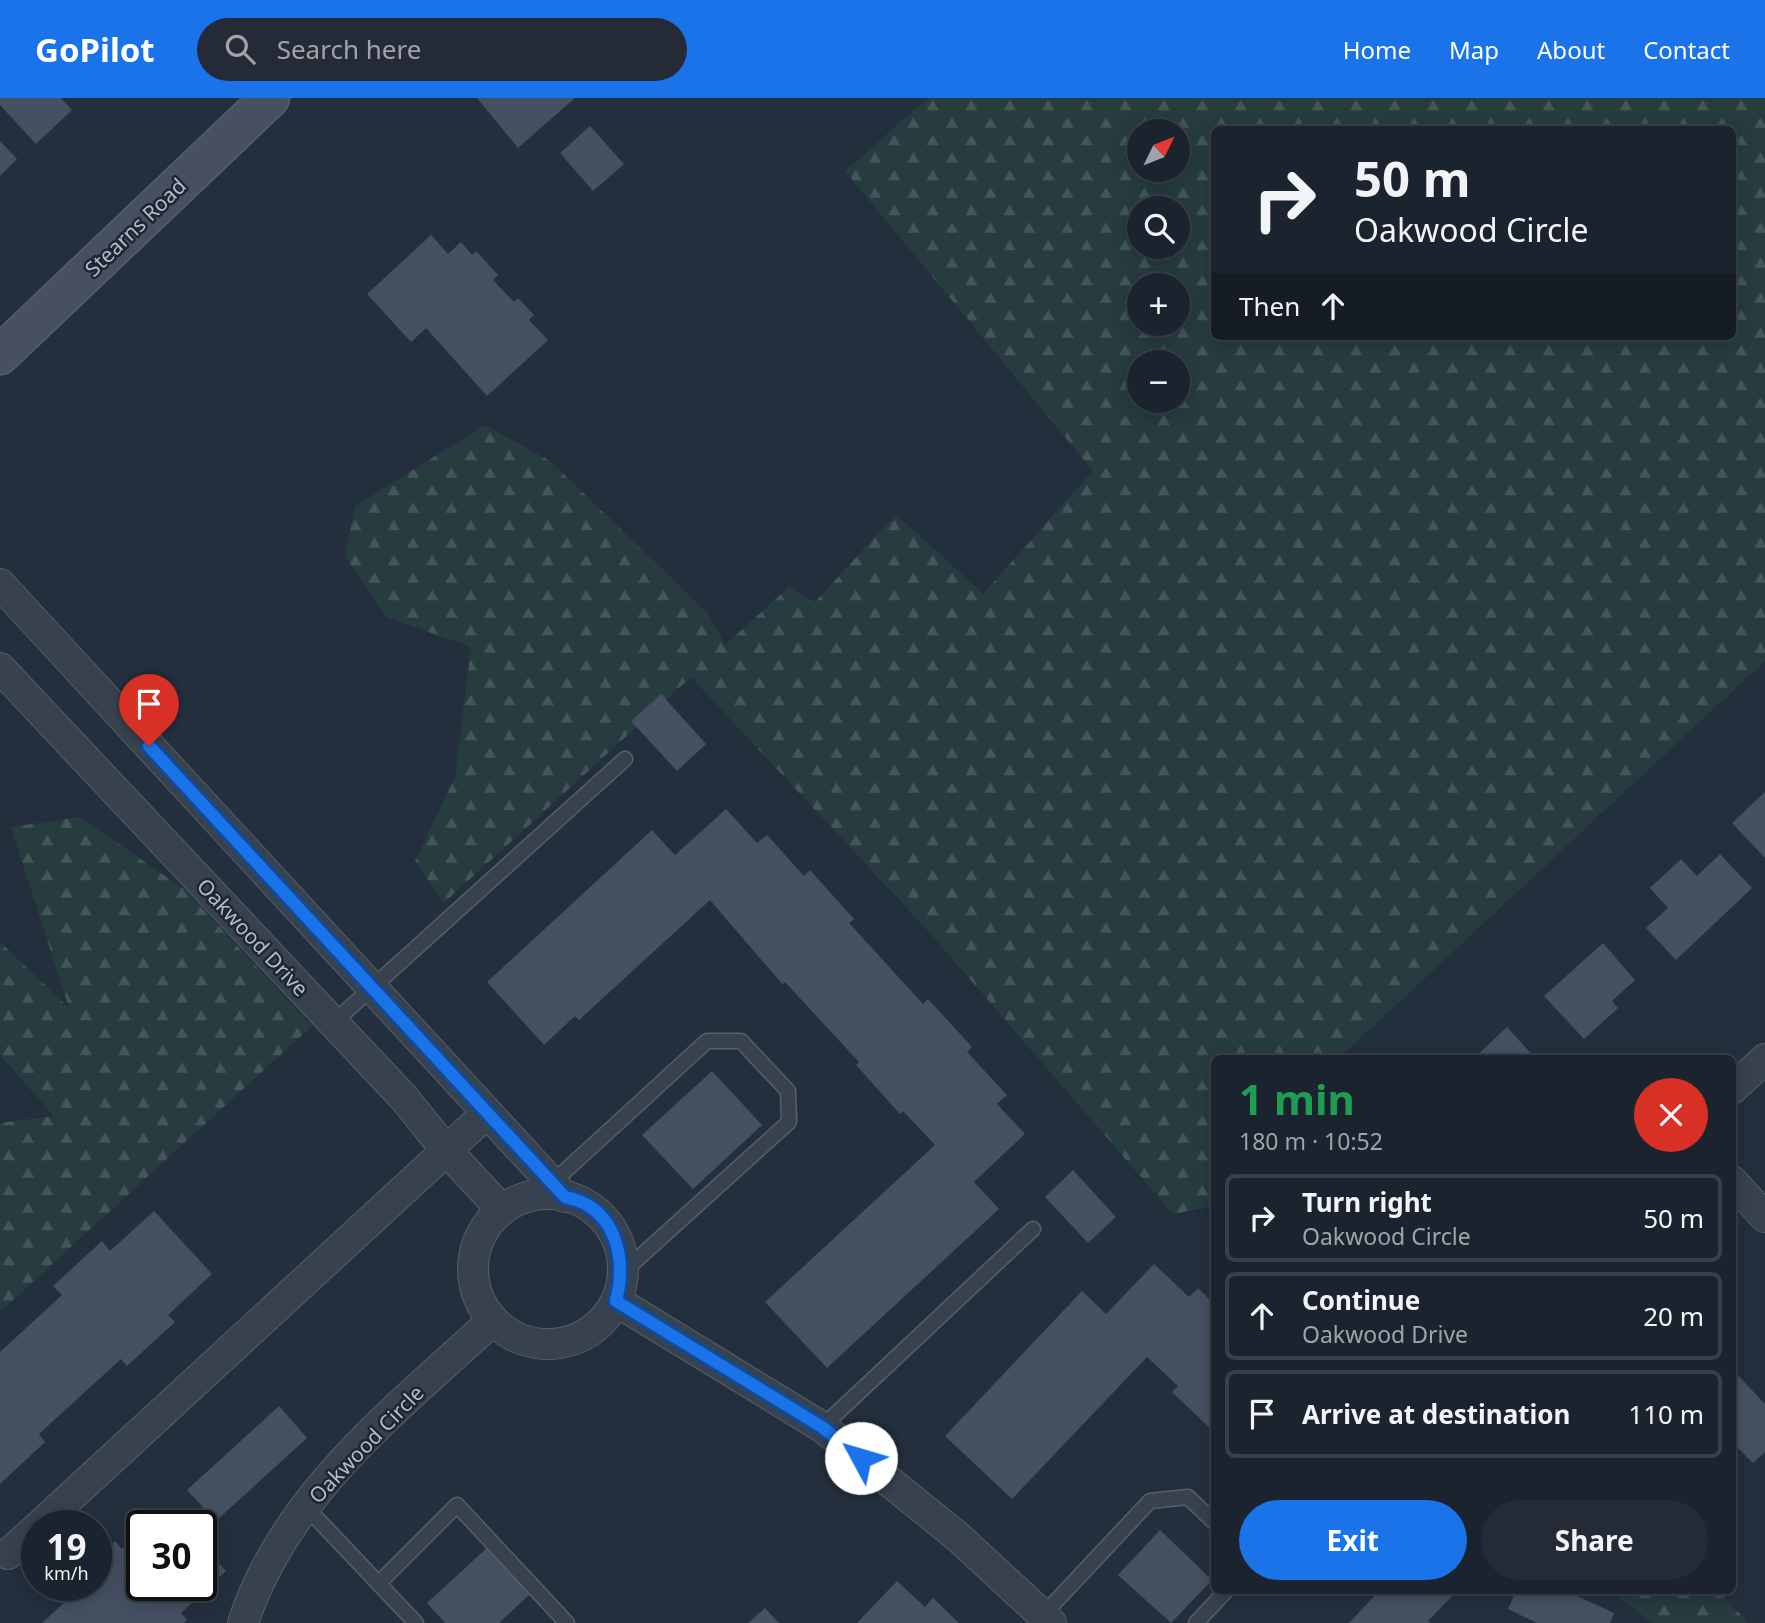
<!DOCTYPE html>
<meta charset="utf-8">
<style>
body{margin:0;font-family:"Noto Sans",sans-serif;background:#242b36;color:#f1f3f6;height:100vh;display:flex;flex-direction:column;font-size:26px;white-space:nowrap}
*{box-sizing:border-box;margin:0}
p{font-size:23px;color:#a0a4aa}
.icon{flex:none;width:38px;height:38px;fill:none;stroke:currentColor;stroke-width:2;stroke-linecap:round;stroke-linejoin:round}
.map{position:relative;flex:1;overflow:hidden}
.sheet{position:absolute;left:1211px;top:957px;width:525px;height:539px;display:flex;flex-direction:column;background:#1b232e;border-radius:10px;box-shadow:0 4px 18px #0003,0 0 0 2px #39404a}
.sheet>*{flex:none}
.banner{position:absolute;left:1211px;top:28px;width:525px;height:214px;border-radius:10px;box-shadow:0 4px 18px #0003,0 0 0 2px #39404a;background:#1b232e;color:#f1f3f6;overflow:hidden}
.needle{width:46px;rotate:47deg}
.buttons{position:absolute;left:1127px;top:21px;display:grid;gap:14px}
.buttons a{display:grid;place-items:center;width:63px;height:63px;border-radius:50%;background:#1b232e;box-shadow:0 4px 18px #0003,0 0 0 2px #39404a;font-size:35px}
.speed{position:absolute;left:21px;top:1412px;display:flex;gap:14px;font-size:35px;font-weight:700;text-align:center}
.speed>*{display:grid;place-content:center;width:91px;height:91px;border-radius:50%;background:#1b232e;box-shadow:0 4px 18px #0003,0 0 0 2px #39404a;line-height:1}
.speed small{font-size:18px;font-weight:400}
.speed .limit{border:4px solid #111;border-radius:10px;background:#fff;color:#111}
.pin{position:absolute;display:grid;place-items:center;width:60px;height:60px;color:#fff;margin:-72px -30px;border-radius:50% 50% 50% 0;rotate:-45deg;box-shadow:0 0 7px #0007}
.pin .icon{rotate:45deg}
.me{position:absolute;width:77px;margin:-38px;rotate:309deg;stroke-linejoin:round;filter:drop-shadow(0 0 5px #0008)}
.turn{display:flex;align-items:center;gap:24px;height:147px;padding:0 28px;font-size:32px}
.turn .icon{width:91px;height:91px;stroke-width:2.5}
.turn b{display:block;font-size:49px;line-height:60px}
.then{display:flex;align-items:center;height:66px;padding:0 28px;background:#0003;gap:14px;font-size:26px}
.round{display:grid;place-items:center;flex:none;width:74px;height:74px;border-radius:37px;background:#242b36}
.overview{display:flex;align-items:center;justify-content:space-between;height:119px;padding:0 28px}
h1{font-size:42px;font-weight:700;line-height:52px;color:#1e9e55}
.primary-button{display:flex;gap:14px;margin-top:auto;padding:14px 28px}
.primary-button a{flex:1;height:80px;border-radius:42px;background:#1a73e8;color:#fff;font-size:28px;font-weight:700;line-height:80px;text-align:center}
.primary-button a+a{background:#242b36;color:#f1f3f6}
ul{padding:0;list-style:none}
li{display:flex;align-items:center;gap:21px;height:88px;margin:0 14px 10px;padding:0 14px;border:4px solid #39404a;border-radius:10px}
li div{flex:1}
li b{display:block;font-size:26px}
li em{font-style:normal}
header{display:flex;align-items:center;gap:42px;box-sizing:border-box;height:98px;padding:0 35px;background:#1a73e8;color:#fff}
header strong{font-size:33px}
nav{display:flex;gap:38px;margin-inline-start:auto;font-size:24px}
.search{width:490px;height:63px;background:#242b36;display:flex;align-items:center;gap:18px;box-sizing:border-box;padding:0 24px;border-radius:38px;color:#a0a4aa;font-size:26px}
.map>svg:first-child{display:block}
</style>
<header>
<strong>GoPilot</strong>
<div class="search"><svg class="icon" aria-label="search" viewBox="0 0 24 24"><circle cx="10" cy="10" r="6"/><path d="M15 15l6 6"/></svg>Search here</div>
<nav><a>Home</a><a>Map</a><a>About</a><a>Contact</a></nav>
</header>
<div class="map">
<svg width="1765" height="1525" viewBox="0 0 1765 1525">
<defs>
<pattern id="forest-firs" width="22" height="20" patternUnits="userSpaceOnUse" patternTransform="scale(1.75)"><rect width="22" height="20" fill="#263c3f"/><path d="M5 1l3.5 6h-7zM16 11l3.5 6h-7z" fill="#435659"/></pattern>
</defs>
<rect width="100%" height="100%" fill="#242f3e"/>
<!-- forest -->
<g fill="url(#forest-firs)" fill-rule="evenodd">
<path d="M928,0h837v563l-427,398h-124v147l-41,8 -243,-281 -239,-256 -247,226 -29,-42 40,-84 16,-130 -84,-30 -42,-61 10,-50 130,-81 65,36 158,152 17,32 64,-58 26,15 81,-88 87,80 110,-123 -248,-300zM1214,32h518v206h-518zM1139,33h39v39h-39zM1139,110h39v39h-39zM1139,187h39v39h-39zM1139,264h39v39h-39z"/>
<polygon points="80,719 184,791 312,928 0,1214 0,1025 54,1018 0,957 0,844 69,910 11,729"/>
<polygon points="1609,1493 1719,1493 1748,1525 1653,1525"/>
</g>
<!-- building -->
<g fill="#455162">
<polygon points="0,0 61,0 72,12 36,46 0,7"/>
<polygon points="477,0 575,0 518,50"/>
<polygon points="590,28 624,66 593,93 560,55"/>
<polygon points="0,43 17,61 0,78"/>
<polygon points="431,137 448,156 461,144 472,157 476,153 498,177 493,182 514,204 518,200 534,217 529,222 548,242 487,298 426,230 411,244 367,196"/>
<polygon points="661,596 706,646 677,673 631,623"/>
<polygon points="1765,694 1765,760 1732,725"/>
<polygon points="726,711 757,745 767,737 804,778 810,772 854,821 849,825 923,906 928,901 972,949 967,954 1007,997 997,1006 1025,1036 974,1084 999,1111 827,1270 765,1204 935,1047 903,1013 900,1016 856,967 859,964 785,884 783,887 710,802 579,922 575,918 544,947 487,884 652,732 675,757"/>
<polygon points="1720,756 1752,790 1676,862 1646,830 1668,810 1650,790 1681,761 1697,778"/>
<polygon points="1603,845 1635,882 1612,903 1618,910 1584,941 1544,898"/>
<polygon points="1507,929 1536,961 1473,961"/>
<polygon points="712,973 762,1027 693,1091 642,1037"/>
<polygon points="1073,1072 1116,1119 1088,1145 1045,1099"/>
<polygon points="154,1113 212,1176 168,1217 175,1224 127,1268 121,1261 39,1336 45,1344 0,1386 0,1254 62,1197 53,1188 102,1143 110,1153"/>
<polygon points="1154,1166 1189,1199 1198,1190 1214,1206 1214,1334 1172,1294 1178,1288 1147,1259 1012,1401 945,1338 1082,1193 1106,1216"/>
<polygon points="1732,1271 1765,1306 1765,1354 1753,1365 1732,1344"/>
<polygon points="279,1308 307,1340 216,1423 187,1392"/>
<polygon points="167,1410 183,1428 147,1428"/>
<polygon points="1160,1432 1212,1482 1171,1525 1118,1477"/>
<polygon points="142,1433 142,1488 201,1488 201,1447 226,1473 181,1515 187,1522 183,1525 42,1525 77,1493 71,1488 96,1488 96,1461 115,1443 122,1451"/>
<polygon points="488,1449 530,1496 499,1525 445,1525 427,1505"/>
<polygon points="897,1483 925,1509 933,1500 959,1525 857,1525"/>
<polygon points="1379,1493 1457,1493 1428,1523 1431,1525 1349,1525"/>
<polygon points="1516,1493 1566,1493 1614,1515 1610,1525 1537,1525 1508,1511"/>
<polygon points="765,1510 779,1525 748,1525"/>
</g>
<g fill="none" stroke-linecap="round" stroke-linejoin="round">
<!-- lane casing -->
<g stroke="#565f6c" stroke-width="17">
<g id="lane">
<polyline points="333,925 625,661"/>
<polyline points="552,1085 707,943 741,943 788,993 789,1024 622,1175"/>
<polyline points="822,1329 1033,1131"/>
<polyline points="305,1408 416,1525"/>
<polyline points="379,1485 457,1407 567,1525"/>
<polyline points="1043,1517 1150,1403 1188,1399 1214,1424"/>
<polyline points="1196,1525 1226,1493"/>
</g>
</g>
<!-- street casing -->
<g stroke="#565f6c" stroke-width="32">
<g id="street">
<polyline points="0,486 565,1099"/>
<polyline points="0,570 404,1000 446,1052 502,1112"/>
<polyline points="1732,991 1765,961"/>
<polyline points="1732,1083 1765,1119"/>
<circle cx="548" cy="1171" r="75"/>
<polyline points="616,1203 822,1329 958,1439 1051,1525"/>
<polyline points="39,1428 487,1015"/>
<polyline points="8,1456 37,1430"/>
<path d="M243,1525c42,-129 154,-214 250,-303"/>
</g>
</g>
<!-- secondary casing -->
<g stroke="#565f6c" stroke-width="41">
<polyline id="secondary" points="0,257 270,0"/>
</g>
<!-- lane -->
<use href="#lane" stroke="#38414e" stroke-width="14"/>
<!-- street -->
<use href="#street" stroke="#38414e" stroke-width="30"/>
<!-- secondary -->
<use href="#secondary" stroke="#465061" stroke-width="38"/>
</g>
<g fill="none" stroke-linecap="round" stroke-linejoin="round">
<!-- route casing -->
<g stroke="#114b97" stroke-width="18">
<path id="route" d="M149,648l416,451c51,10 62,61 51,104l206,126 39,31"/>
</g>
<!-- route -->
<use href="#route" stroke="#1a73e8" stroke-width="12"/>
</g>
<g text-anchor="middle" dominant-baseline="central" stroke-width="5" stroke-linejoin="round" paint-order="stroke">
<!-- street labels -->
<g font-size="21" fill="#b4bcc9" stroke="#1d2633">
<text transform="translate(135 129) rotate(-44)">Stearns Road</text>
<text transform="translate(253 839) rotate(47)">Oakwood Drive</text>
<text transform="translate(366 1346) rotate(-46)">Oakwood Circle</text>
</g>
</g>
</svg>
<div class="buttons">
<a><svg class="needle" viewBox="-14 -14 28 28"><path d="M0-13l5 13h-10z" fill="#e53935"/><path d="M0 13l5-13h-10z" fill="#a0a4aa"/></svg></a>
<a><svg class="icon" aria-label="search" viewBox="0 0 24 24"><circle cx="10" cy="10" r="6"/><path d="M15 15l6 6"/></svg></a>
<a>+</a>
<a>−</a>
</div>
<div class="speed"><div>19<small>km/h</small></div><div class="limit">30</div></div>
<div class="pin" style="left:149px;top:648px;background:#d93025"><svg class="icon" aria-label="arrive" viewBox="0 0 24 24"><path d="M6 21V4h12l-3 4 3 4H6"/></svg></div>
<svg class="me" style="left:861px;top:1360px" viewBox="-20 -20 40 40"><circle r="19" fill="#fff"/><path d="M0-13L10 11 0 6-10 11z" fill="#1a73e8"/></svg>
<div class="banner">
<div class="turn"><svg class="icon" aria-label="right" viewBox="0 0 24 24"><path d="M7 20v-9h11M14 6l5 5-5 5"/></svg><div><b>50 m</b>Oakwood Circle</div></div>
<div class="then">Then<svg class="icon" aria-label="ahead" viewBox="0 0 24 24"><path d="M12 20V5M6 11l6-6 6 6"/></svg></div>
</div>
<section class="sheet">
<div class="overview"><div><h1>1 min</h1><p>180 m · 10:52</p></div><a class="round" style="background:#d93025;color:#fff"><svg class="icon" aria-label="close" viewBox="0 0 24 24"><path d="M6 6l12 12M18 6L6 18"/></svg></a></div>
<ul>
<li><svg class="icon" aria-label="right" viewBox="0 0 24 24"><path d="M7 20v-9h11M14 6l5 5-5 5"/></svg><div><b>Turn right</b><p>Oakwood Circle</p></div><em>50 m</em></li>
<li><svg class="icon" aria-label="ahead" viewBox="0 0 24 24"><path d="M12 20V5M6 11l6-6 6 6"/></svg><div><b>Continue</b><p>Oakwood Drive</p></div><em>20 m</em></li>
<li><svg class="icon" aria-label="arrive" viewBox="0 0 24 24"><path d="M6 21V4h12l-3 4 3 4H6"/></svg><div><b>Arrive at destination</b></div><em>110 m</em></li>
</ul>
<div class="primary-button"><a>Exit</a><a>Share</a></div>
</section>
</div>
